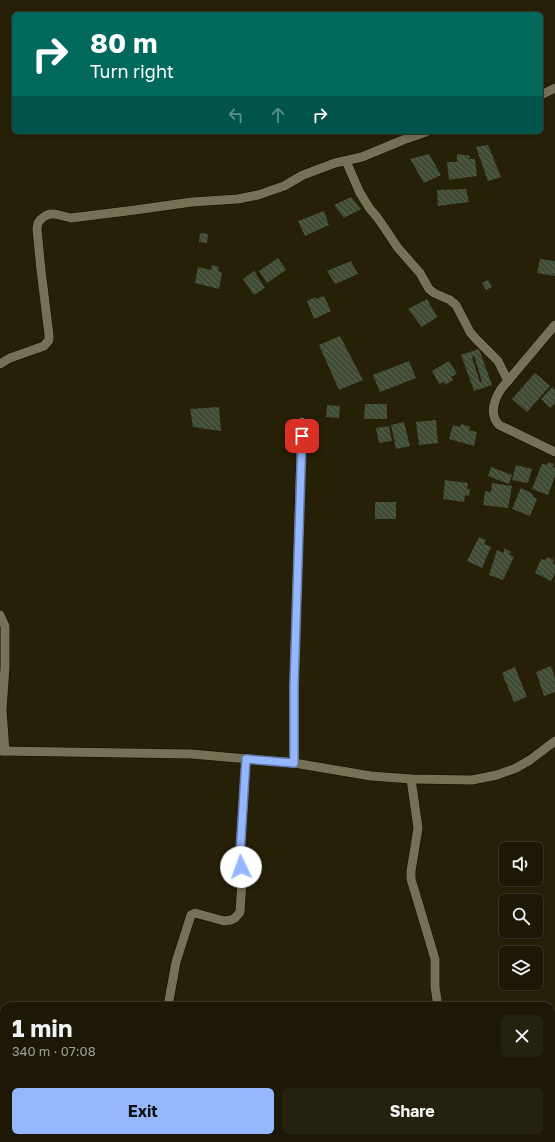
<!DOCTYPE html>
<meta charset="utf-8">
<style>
body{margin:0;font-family:"Golos Text",sans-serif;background:#25210f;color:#f1f3f6;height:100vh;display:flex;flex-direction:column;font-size:15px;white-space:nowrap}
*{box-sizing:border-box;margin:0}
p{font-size:13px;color:#a0a09a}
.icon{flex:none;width:22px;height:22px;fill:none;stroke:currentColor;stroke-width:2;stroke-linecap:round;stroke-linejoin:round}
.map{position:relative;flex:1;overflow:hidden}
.side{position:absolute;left:0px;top:1002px;width:555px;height:140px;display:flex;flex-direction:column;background:#1c1805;border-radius:12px 12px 0 0;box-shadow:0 2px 6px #0003,0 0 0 1px #3a3727}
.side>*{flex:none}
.top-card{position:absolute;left:12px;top:12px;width:531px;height:122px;border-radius:6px;box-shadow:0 2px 6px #0003,0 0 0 1px #3a3727;background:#00695c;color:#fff;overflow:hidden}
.fabs{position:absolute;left:499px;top:842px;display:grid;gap:8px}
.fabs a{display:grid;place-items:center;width:44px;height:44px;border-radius:6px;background:#1c1805;box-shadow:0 2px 6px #0003,0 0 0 1px #3a3727;font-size:20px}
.pin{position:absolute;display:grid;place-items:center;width:34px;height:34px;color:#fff;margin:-17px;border-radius:8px;box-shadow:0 2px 6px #0006}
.me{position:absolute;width:44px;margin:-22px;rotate:357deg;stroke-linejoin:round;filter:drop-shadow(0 0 3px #0008)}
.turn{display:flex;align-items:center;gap:14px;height:84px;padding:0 12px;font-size:18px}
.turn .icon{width:52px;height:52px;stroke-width:2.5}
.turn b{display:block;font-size:28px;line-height:34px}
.lanes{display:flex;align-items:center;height:38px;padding:0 12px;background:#0003;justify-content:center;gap:20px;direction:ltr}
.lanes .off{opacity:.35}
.round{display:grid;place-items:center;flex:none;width:42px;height:42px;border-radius:6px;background:#25210f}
.overview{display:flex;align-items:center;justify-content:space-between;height:68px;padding:0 12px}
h1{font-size:24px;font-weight:700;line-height:30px}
.button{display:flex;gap:8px;margin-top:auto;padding:8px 12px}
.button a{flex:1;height:46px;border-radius:6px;background:#94b7fd;color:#111;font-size:16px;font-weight:700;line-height:46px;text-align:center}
.button a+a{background:#25210f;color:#f1f3f6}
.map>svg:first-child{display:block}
</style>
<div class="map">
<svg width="555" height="1142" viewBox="0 0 555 1142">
<defs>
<pattern id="building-back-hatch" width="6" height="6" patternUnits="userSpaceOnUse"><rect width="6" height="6" fill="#414c35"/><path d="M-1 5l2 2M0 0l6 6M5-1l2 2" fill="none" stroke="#5c6551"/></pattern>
</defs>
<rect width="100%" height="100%" fill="#262007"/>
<!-- building -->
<g fill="url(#building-back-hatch)" fill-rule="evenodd">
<polygon points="488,145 501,177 488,181 476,147"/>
<polygon points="429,154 441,175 424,183 410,159"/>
<polygon points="457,154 470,156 469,159 475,159 477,176 449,180 447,162 457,162"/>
<polygon points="466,189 469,202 438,206 437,190"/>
<polygon points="351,197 361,209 344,218 334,205"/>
<polygon points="324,211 329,225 305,236 298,221"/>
<polygon points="200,233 208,234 207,243 199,242"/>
<polygon points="278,258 286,270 267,283 259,271"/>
<polygon points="540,259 555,261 555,276 537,273"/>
<polygon points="351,261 358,274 335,284 327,271"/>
<polygon points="212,265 219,267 218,271 222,273 219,289 195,283 198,267 211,270"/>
<polygon points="254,271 265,288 254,295 243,279"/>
<polygon points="488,280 492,287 486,290 482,283"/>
<polygon points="324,296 331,311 314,319 307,301 315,297 316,299"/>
<polygon points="427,299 437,317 422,327 408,309"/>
<polygon points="340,336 363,380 339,390 319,345"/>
<path d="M479,349l13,36 -18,6 -13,-36zM474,356l8,26h-2l-8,-25z"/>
<polygon points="409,361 416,378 380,392 373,375"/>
<polygon points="449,361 457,374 451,377 453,380 445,385 444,382 439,384 432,371"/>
<polygon points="535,373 550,386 527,412 512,399"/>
<polygon points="552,387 555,390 555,403 550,408 541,399"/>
<polygon points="365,404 387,404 387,419 364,419"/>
<polygon points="327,405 340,406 339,418 326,417"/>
<polygon points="219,407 221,431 193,427 190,409"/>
<polygon points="436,420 438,443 419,445 416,422"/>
<polygon points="404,422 410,446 396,449 391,425"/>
<polygon points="461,424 470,427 469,430 477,432 474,446 449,439 453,425 460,427"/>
<polygon points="389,426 392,441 379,443 376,428"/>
<polygon points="548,462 554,464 553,467 555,468 555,476 548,495 532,489 542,464 547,465"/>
<polygon points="516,465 532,469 528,483 512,480"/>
<polygon points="491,467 512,475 509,484 488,476"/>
<polygon points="445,480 468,483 467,489 470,489 469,496 465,495 464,502 443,499"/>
<polygon points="492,483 512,486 508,508 483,505 485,491 491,492"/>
<polygon points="521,488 533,494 532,496 537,499 530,516 512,509"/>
<rect x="375" y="502" width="21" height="17"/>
<polygon points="479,537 486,540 484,544 491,547 482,568 467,561"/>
<polygon points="504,548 511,552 509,554 514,557 503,580 489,575 497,550 504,553"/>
<polygon points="548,557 554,560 553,564 555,565 555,573 551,581 535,573 541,559 545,560"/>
<polygon points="551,666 555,678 555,692 544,696 536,672"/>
<polygon points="515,667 527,697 514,702 502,673"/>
</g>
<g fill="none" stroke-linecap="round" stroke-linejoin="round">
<!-- minor casing -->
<g stroke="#0f0900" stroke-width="10">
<g id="minor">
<polyline points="541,95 555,88"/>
<polyline points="346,161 360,193 370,209 377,217 386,230 398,248 420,273 429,289 434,293 450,300 456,305 470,332 476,339 498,361 508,381"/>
<path d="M555,325l-54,64c-7,11 -12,25 -2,36l56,27"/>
<polyline points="0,364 10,358 44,346 49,340 49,335 41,270 37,229 38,223 41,219 45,216 50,214 55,214 71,218 135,210 192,202 238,199 258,195 284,186 303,175 335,163 362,157 403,140 426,132"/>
<polyline points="0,615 5,626 5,667 2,710 5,751"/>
<polyline points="0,751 191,754 294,763 371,776 411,779 472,780 497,775 516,768 530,760 555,741"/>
<polyline points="294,763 294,685 302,422"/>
<polyline points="411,779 418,828 411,871 411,879 435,959 435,987 438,1006"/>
<polyline points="168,1006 176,962 191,915 195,913 224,921 231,920 235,918 240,912 242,881 240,854 246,759"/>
<polyline points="551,1019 555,1019"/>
<polyline points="551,1041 555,1047"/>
<polyline points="488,1138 491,1142"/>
<polyline points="349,1142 351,1138"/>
</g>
</g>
<!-- minor -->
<use href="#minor" stroke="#767055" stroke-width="9"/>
</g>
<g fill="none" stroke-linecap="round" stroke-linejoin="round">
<!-- route casing -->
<g stroke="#6077a4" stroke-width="10">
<polyline id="route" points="241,867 240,854 246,759 294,763 294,686 302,436"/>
</g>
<!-- route -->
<use href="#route" stroke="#94b7fd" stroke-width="7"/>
</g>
</svg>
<div class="fabs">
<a><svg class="icon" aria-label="sound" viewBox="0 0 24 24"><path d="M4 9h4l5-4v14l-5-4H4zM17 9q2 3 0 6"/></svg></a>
<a><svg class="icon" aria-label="search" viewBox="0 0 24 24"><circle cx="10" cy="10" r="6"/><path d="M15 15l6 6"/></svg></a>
<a><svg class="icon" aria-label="layers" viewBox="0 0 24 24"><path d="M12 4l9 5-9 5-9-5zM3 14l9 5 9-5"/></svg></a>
</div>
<div class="pin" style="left:302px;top:436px;background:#d93025"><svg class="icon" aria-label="arrive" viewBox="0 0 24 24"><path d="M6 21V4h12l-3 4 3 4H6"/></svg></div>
<svg class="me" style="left:241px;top:867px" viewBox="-20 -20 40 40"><circle r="19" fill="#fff"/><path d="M0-13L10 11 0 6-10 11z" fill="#94b7fd"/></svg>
<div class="top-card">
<div class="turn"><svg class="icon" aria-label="right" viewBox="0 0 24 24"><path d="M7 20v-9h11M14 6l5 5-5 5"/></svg><div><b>80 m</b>Turn right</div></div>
<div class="lanes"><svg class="icon off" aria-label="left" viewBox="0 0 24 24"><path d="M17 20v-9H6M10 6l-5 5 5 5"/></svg><svg class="icon off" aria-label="ahead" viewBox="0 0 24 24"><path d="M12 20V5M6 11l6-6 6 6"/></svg><svg class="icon" aria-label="right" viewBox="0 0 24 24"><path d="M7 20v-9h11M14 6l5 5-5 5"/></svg></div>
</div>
<section class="side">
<div class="overview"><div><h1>1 min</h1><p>340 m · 07:08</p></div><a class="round"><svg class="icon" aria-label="close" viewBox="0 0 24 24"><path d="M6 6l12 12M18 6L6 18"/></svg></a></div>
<div class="button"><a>Exit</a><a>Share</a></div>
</section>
</div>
